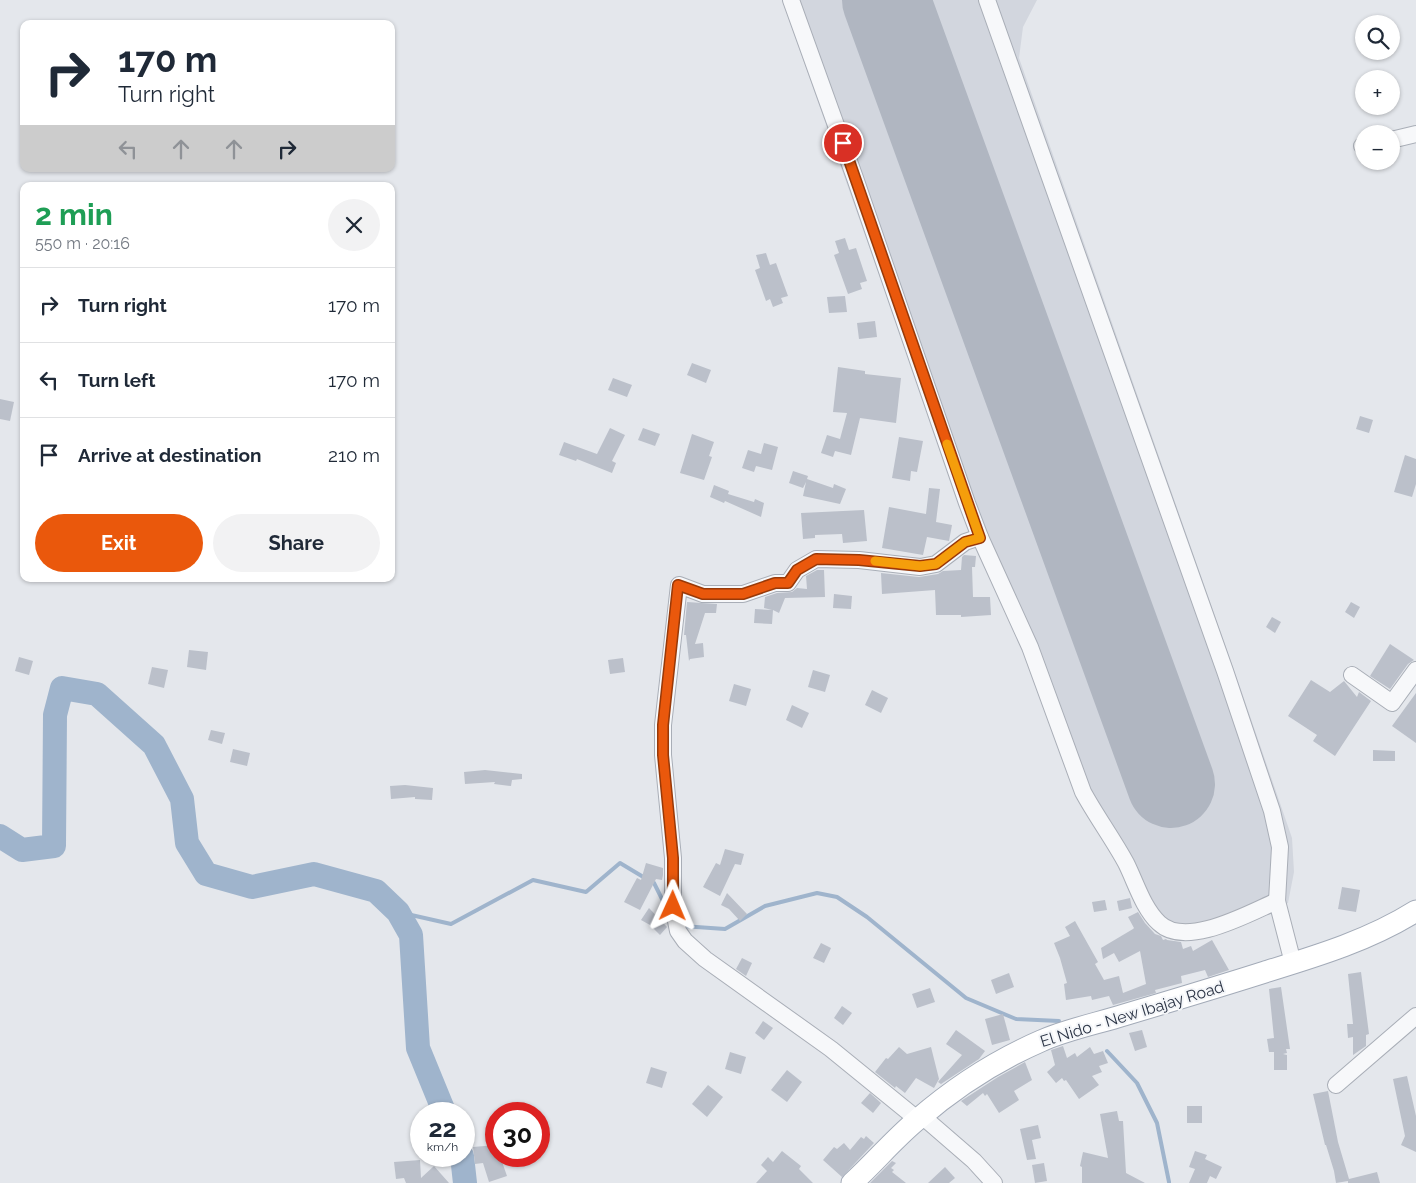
<!DOCTYPE html>
<meta charset="utf-8">
<style>
body{margin:0;font-family:Raleway,sans-serif;background:#f2f2f3;color:#1f2937;height:100vh;display:flex;flex-direction:column;font-size:19px;white-space:nowrap}
*{box-sizing:border-box;margin:0}
p{font-size:16px;color:#747a83}
.icon{flex:none;width:28px;height:28px;fill:none;stroke:currentColor;stroke-width:2;stroke-linecap:round;stroke-linejoin:round}
.map{position:relative;flex:1;overflow:hidden}
.details{position:absolute;left:20px;top:182px;width:375px;height:400px;display:flex;flex-direction:column;background:#fff;border-radius:10px;box-shadow:0 1px 4px #0004}
.details>*{flex:none}
.banner{position:absolute;left:20px;top:20px;width:375px;height:152px;border-radius:10px;box-shadow:0 1px 4px #0004;background:#fff;color:#1f2937;overflow:hidden}
.controls{position:absolute;left:1355px;top:15px;display:grid;gap:10px}
.controls a{display:grid;place-items:center;width:45px;height:45px;border-radius:50%;background:#fff;box-shadow:0 1px 4px #0004;font-size:25px}
.speed{position:absolute;left:410px;top:1102px;display:flex;gap:10px;font-size:25px;font-weight:700;text-align:center}
.speed>*{display:grid;place-content:center;width:65px;height:65px;border-radius:50%;background:#fff;box-shadow:0 1px 4px #0004;line-height:1}
.speed small{font-size:12px;font-weight:400}
.speed .limit{border:8px solid #d22;background:#fff;color:#111}
.pin{position:absolute;display:grid;place-items:center;width:42px;height:42px;color:#fff;margin:-21px;border:2px solid #fff;border-radius:50%;box-shadow:0 1px 5px #0007}
.me{position:absolute;width:55px;margin:-28px;rotate:1deg;stroke-linejoin:round;filter:drop-shadow(0 0 4px #0008)}
.turn{display:flex;align-items:center;gap:18px;height:105px;padding:0 15px;font-size:22px}
.turn .icon{width:65px;height:65px;stroke-width:2.5}
.turn b{display:block;font-size:35px;line-height:42px}
.lanes{display:flex;align-items:center;height:48px;padding:0 15px;background:#0003;justify-content:center;gap:25px;direction:ltr}
.lanes .off{opacity:.35}
.round{display:grid;place-items:center;flex:none;width:52px;height:52px;border-radius:26px;background:#f2f2f3}
.overview{display:flex;align-items:center;justify-content:space-between;height:85px;padding:0 15px}
h1{font-size:30px;font-weight:700;line-height:38px;color:#1e9e55}
.action{display:flex;gap:10px;margin-top:auto;padding:10px 15px}
.action a{flex:1;height:58px;border-radius:30px;background:#ea580c;color:#fff;font-size:20px;font-weight:700;line-height:58px;text-align:center}
.action a+a{background:#f2f2f3;color:#1f2937}
ul{padding:0;list-style:none}
li{display:flex;align-items:center;gap:15px;height:75px;padding:0 15px;border-top:1px solid #e0e1e3}
li div{flex:1}
li b{display:block;font-size:19px}
li em{font-style:normal}
.map>svg:first-child{display:block}
</style>
<div class="map">
<svg width="1416" height="1183" viewBox="0 0 1416 1183">
<rect width="100%" height="100%" fill="#e4e7ec"/>
<!-- built -->
<polygon fill="#d2d6de" points="782,0 1037,0 1023,27 1019,58 1240,687 1292,838 1294,872 1288,903 1209,938 1166,936 1149,920 956,493"/>
<g fill="none" stroke-linecap="round" stroke-linejoin="round">
<!-- stream -->
<g stroke="#9fb4cc" stroke-width="4">
<polyline points="651,881 654,883 666,907"/>
<polyline points="398,912 451,924 533,880 586,892 620,863 645,878"/>
<polyline points="682,926 725,929 765,906 817,893 837,897 867,917 966,998 1016,1019 1059,1021"/>
<polyline points="1107,1051 1137,1083 1157,1123 1169,1182"/>
</g>
<!-- river -->
<g stroke="#9fb4cc" stroke-width="24">
<polyline points="0,836 22,850 54,846 55,715 62,688 97,694 154,745 182,799 187,843 206,874 252,887 314,874 376,891 398,912 411,935 418,1048 445,1114"/>
<polyline points="462,1156 465,1183"/>
</g>
<!-- runway -->
<polyline stroke="#b0b6c1" stroke-width="88" points="886,0 1171,784"/>
</g>
<!-- building -->
<g fill="#bbc0ca">
<polygon points="845,238 849,250 856,248 867,281 860,283 862,289 848,294 834,255 839,253 835,241"/>
<polygon points="766,253 770,265 776,263 788,296 781,298 783,303 773,307 770,299 766,301 755,270 760,268 756,255"/>
<polygon points="845,296 847,312 829,313 827,297"/>
<polygon points="875,321 877,337 859,339 857,323"/>
<polygon points="692,363 711,370 706,383 687,375"/>
<polygon points="838,367 865,371 865,374 901,378 896,423 860,418 851,455 835,451 833,457 821,453 827,435 840,439 847,413 833,412"/>
<polygon points="613,378 632,385 627,397 608,390"/>
<polygon points="0,399 14,402 10,421 0,419"/>
<polygon points="1360,416 1373,420 1369,433 1356,429"/>
<polygon points="610,428 625,435 612,461 616,463 612,473 577,459 576,461 559,455 564,442 597,454"/>
<polygon points="643,428 660,434 655,446 638,440"/>
<polygon points="692,434 714,442 709,456 712,457 704,480 680,473"/>
<polygon points="899,437 923,441 917,472 911,471 910,481 892,478"/>
<polygon points="764,443 778,447 772,470 756,466 754,472 742,468 748,450 761,454"/>
<polygon points="1405,455 1416,459 1416,484 1412,497 1394,492"/>
<polygon points="793,471 808,476 807,479 833,488 834,484 846,489 840,504 803,496 806,482 803,488 789,483"/>
<polygon points="714,485 729,491 728,494 754,502 755,499 764,503 761,517 725,501 724,503 710,497"/>
<polygon points="929,488 940,489 936,522 952,525 949,541 927,537 923,555 882,548 889,507 926,514"/>
<polygon points="864,510 867,541 843,543 842,534 815,535 815,538 803,539 801,513"/>
<polygon points="964,555 976,556 975,567 972,567 973,597 990,597 991,615 961,617 961,615 936,615 935,590 882,594 881,573 919,577 938,574 943,571 961,570 962,557"/>
<polygon points="817,570 824,570 825,597 785,598 779,613 773,610 772,624 754,623 755,609 772,610 764,608 765,597 777,593 792,592 797,588 807,589 806,576"/>
<polygon points="834,594 852,596 851,609 833,608"/>
<polygon points="687,602 717,604 716,613 705,613 695,644 703,643 704,657 690,659 689,661 686,635 684,635"/>
<polygon points="1351,602 1360,607 1354,618 1345,612"/>
<polygon points="1272,617 1281,622 1275,633 1266,627"/>
<polygon points="1390,644 1414,660 1408,664 1390,689 1370,676"/>
<polygon points="189,650 208,652 206,670 187,667"/>
<polygon points="19,657 33,661 29,675 15,671"/>
<polygon points="623,658 625,672 610,674 608,660"/>
<polygon points="152,667 168,670 164,688 148,684"/>
<polygon points="813,670 830,675 825,692 808,687"/>
<polygon points="1311,680 1330,692 1344,681 1357,697 1359,692 1371,701 1335,756 1313,741 1317,735 1288,716"/>
<polygon points="734,684 751,689 746,706 729,701"/>
<polygon points="872,690 888,698 881,713 865,705"/>
<polygon points="1416,693 1416,743 1392,726"/>
<polygon points="792,705 809,713 802,728 786,720"/>
<polygon points="211,730 225,733 222,744 208,740"/>
<polygon points="233,749 250,753 247,766 230,762"/>
<polygon points="1373,750 1395,751 1395,761 1373,761"/>
<polygon points="485,770 522,774 522,779 512,780 511,786 494,784 495,782 465,784 464,772"/>
<polygon points="405,785 433,788 432,800 415,799 415,797 391,799 390,786"/>
<polygon points="725,849 744,854 741,865 735,864 720,896 703,887 716,863 720,865"/>
<polygon points="646,863 663,868 663,875 662,880 656,879 640,910 624,902 637,878 641,880"/>
<polygon points="1342,887 1360,890 1356,912 1338,909"/>
<polygon points="727,893 747,914 740,921 729,909 721,905"/>
<polygon points="1130,898 1132,908 1119,911 1117,901"/>
<polygon points="1105,900 1107,910 1094,912 1092,902"/>
<polygon points="649,908 667,927 660,935 650,925 641,920"/>
<polygon points="1138,912 1145,923 1155,934 1161,936 1163,940 1166,939 1167,940 1181,942 1183,949 1191,946 1193,951 1212,940 1229,970 1208,977 1205,970 1181,976 1182,983 1155,990 1156,993 1113,1005 1109,996 1092,1000 1091,996 1066,1000 1064,984 1067,983 1060,958 1054,943 1070,936 1065,927 1075,921 1098,962 1095,964 1104,980 1119,976 1123,993 1146,984 1140,951 1119,962 1114,953 1103,959 1101,948 1133,929 1134,928 1128,917"/>
<polygon points="821,943 831,948 824,963 813,958"/>
<polygon points="742,958 752,963 746,976 736,969"/>
<polygon points="1361,972 1369,1034 1366,1035 1366,1046 1353,1055 1353,1037 1348,1038 1347,1024 1353,1024 1348,974"/>
<polygon points="1009,973 1014,987 996,994 991,980"/>
<polygon points="1281,987 1290,1049 1286,1049 1287,1053 1283,1054 1287,1055 1287,1070 1274,1070 1274,1052 1269,1052 1267,1039 1274,1038 1269,989"/>
<polygon points="930,988 935,1002 917,1008 912,994"/>
<polygon points="842,1006 852,1013 843,1025 834,1018"/>
<polygon points="1003,1014 1010,1040 992,1045 985,1019"/>
<polygon points="763,1021 773,1028 764,1040 755,1033"/>
<polygon points="956,1030 985,1051 979,1059 941,1084 938,1082 962,1055 946,1044"/>
<polygon points="1142,1030 1147,1047 1135,1051 1129,1033"/>
<polygon points="1063,1046 1067,1058 1075,1053 1077,1057 1090,1047 1094,1054 1103,1051 1108,1063 1099,1066 1102,1072 1092,1076 1099,1085 1079,1099 1066,1080 1064,1081 1062,1078 1056,1083 1047,1072 1055,1065 1051,1050"/>
<polygon points="899,1047 907,1054 931,1047 939,1079 934,1088 916,1078 905,1093 896,1086 895,1088 875,1072 886,1058 888,1059"/>
<polygon points="730,1052 746,1057 741,1074 725,1069"/>
<polygon points="1025,1062 1032,1080 1014,1091 1019,1100 999,1113 987,1094 985,1096 983,1093 967,1106 961,1101 998,1077"/>
<polygon points="651,1067 667,1072 662,1088 646,1083"/>
<polygon points="787,1070 802,1082 787,1102 771,1090"/>
<polygon points="1407,1076 1416,1116 1416,1152 1401,1145 1405,1136 1393,1079"/>
<polygon points="708,1085 723,1097 707,1117 692,1104"/>
<polygon points="1328,1091 1338,1142 1349,1179 1377,1172 1380,1183 1348,1183 1348,1181 1336,1183 1334,1171 1326,1145 1325,1145 1313,1094"/>
<polygon points="870,1093 881,1103 873,1113 861,1103"/>
<rect x="1187" y="1106" width="15" height="17"/>
<polygon points="1117,1111 1119,1121 1123,1121 1126,1173 1145,1183 1082,1183 1082,1167 1080,1166 1083,1152 1108,1158 1100,1114"/>
<polygon points="1038,1125 1041,1138 1032,1140 1036,1159 1027,1160 1020,1129"/>
<polygon points="866,1136 874,1143 842,1177 823,1160 834,1147 837,1149 844,1143 850,1150 861,1137 864,1139"/>
<polygon points="496,1145 496,1156 500,1156 507,1176 489,1182 483,1163 475,1164 473,1147"/>
<polygon points="782,1151 801,1166 799,1169 813,1183 756,1183 767,1171 761,1165 768,1157 773,1162"/>
<polygon points="1195,1151 1207,1155 1205,1159 1222,1167 1216,1179 1210,1176 1207,1183 1189,1183 1195,1169 1189,1167"/>
<polygon points="420,1160 421,1178 434,1166 449,1183 406,1183 404,1178 396,1179 394,1162"/>
<polygon points="892,1161 896,1163 891,1168 894,1170 892,1172 906,1183 870,1183"/>
<polygon points="1044,1163 1047,1181 1035,1183 1032,1165"/>
<polygon points="945,1167 955,1178 949,1183 928,1183"/>
</g>
<g fill="none" stroke-linecap="round" stroke-linejoin="round">
<!-- minor casing -->
<g stroke="#a9aeb7" stroke-width="18">
<g id="minor">
<path d="M791,0l64,178 112,325 13,34 50,110 53,145c13,24 30,47 43,71 10,20 17,45 33,60 27,26 90,-10 118,-22l16,62"/>
<polyline points="987,0 1225,671 1272,811 1280,847 1277,901"/>
<polyline points="1391,140 1416,134"/>
<polyline points="1362,146 1364,146"/>
<polyline points="1352,675 1392,703 1416,670"/>
<polyline points="1336,1085 1416,1016"/>
<polyline points="922,1116 974,1161 994,1183"/>
<polyline points="917,1119 831,1049 705,959 685,941 678,931 673,906 673,858 663,755 663,725 679,585 703,594 743,594 775,583 788,583 797,570 816,559 859,560 920,567 936,564 965,542 980,537"/>
</g>
</g>
<!-- major casing -->
<g stroke="#a3abb8" stroke-width="23">
<path id="major" d="M852,1183c22,-20 42,-44 65,-63 38,-33 78,-59 124,-79 24,-11 58,-18 83,-26 47,-14 94,-28 141,-43 52,-16 105,-32 151,-61"/>
</g>
<!-- minor -->
<use href="#minor" stroke="#f7f8fa" stroke-width="16"/>
<!-- major -->
<use href="#major" stroke="#fff" stroke-width="21"/>
</g>
<g fill="none" stroke-linecap="round" stroke-linejoin="round">
<!-- route casing -->
<g stroke="#983908" stroke-width="12">
<polyline id="route" points="673,906 673,858 663,755 663,725 678,585 703,594 743,594 775,583 788,583 797,570 816,559 859,560 920,566 936,564 965,542 980,538 843,143"/>
</g>
<!-- route -->
<use href="#route" stroke="#ea580c" stroke-width="9"/>
<!-- slow -->
<polyline stroke="#f59e0b" stroke-width="9" points="875,561 920,566 936,564 965,542 980,538 947,444"/>
</g>
<g text-anchor="middle" dominant-baseline="central" stroke-width="4" stroke-linejoin="round" paint-order="stroke">
<!-- street labels -->
<g font-size="16" fill="#2b3445" stroke="#f4f6f9">
<text transform="translate(1132 1014) rotate(-17)">El Nido - New Ibajay Road</text>
</g>
</g>
</svg>
<div class="controls">
<a><svg class="icon" aria-label="search" viewBox="0 0 24 24"><circle cx="10" cy="10" r="6"/><path d="M15 15l6 6"/></svg></a>
<a>+</a>
<a>−</a>
</div>
<div class="speed"><div>22<small>km/h</small></div><div class="limit">30</div></div>
<div class="pin" style="left:843px;top:143px;background:#d93025"><svg class="icon" aria-label="arrive" viewBox="0 0 24 24"><path d="M6 21V4h12l-3 4 3 4H6"/></svg></div>
<svg class="me" style="left:673px;top:906px" viewBox="-20 -20 40 40"><path d="M0-17L14 15 0 8-14 15z" fill="#ea580c" stroke="#fff" stroke-width="4"/></svg>
<div class="banner">
<div class="turn"><svg class="icon" aria-label="right" viewBox="0 0 24 24"><path d="M7 20v-9h11M14 6l5 5-5 5"/></svg><div><b>170 m</b>Turn right</div></div>
<div class="lanes"><svg class="icon off" aria-label="left" viewBox="0 0 24 24"><path d="M17 20v-9H6M10 6l-5 5 5 5"/></svg><svg class="icon off" aria-label="ahead" viewBox="0 0 24 24"><path d="M12 20V5M6 11l6-6 6 6"/></svg><svg class="icon off" aria-label="ahead" viewBox="0 0 24 24"><path d="M12 20V5M6 11l6-6 6 6"/></svg><svg class="icon" aria-label="right" viewBox="0 0 24 24"><path d="M7 20v-9h11M14 6l5 5-5 5"/></svg></div>
</div>
<section class="details">
<div class="overview"><div><h1>2 min</h1><p>550 m · 20:16</p></div><a class="round"><svg class="icon" aria-label="close" viewBox="0 0 24 24"><path d="M6 6l12 12M18 6L6 18"/></svg></a></div>
<ul>
<li><svg class="icon" aria-label="right" viewBox="0 0 24 24"><path d="M7 20v-9h11M14 6l5 5-5 5"/></svg><div><b>Turn right</b></div><em>170 m</em></li>
<li><svg class="icon" aria-label="left" viewBox="0 0 24 24"><path d="M17 20v-9H6M10 6l-5 5 5 5"/></svg><div><b>Turn left</b></div><em>170 m</em></li>
<li><svg class="icon" aria-label="arrive" viewBox="0 0 24 24"><path d="M6 21V4h12l-3 4 3 4H6"/></svg><div><b>Arrive at destination</b></div><em>210 m</em></li>
</ul>
<div class="action"><a>Exit</a><a>Share</a></div>
</section>
</div>
